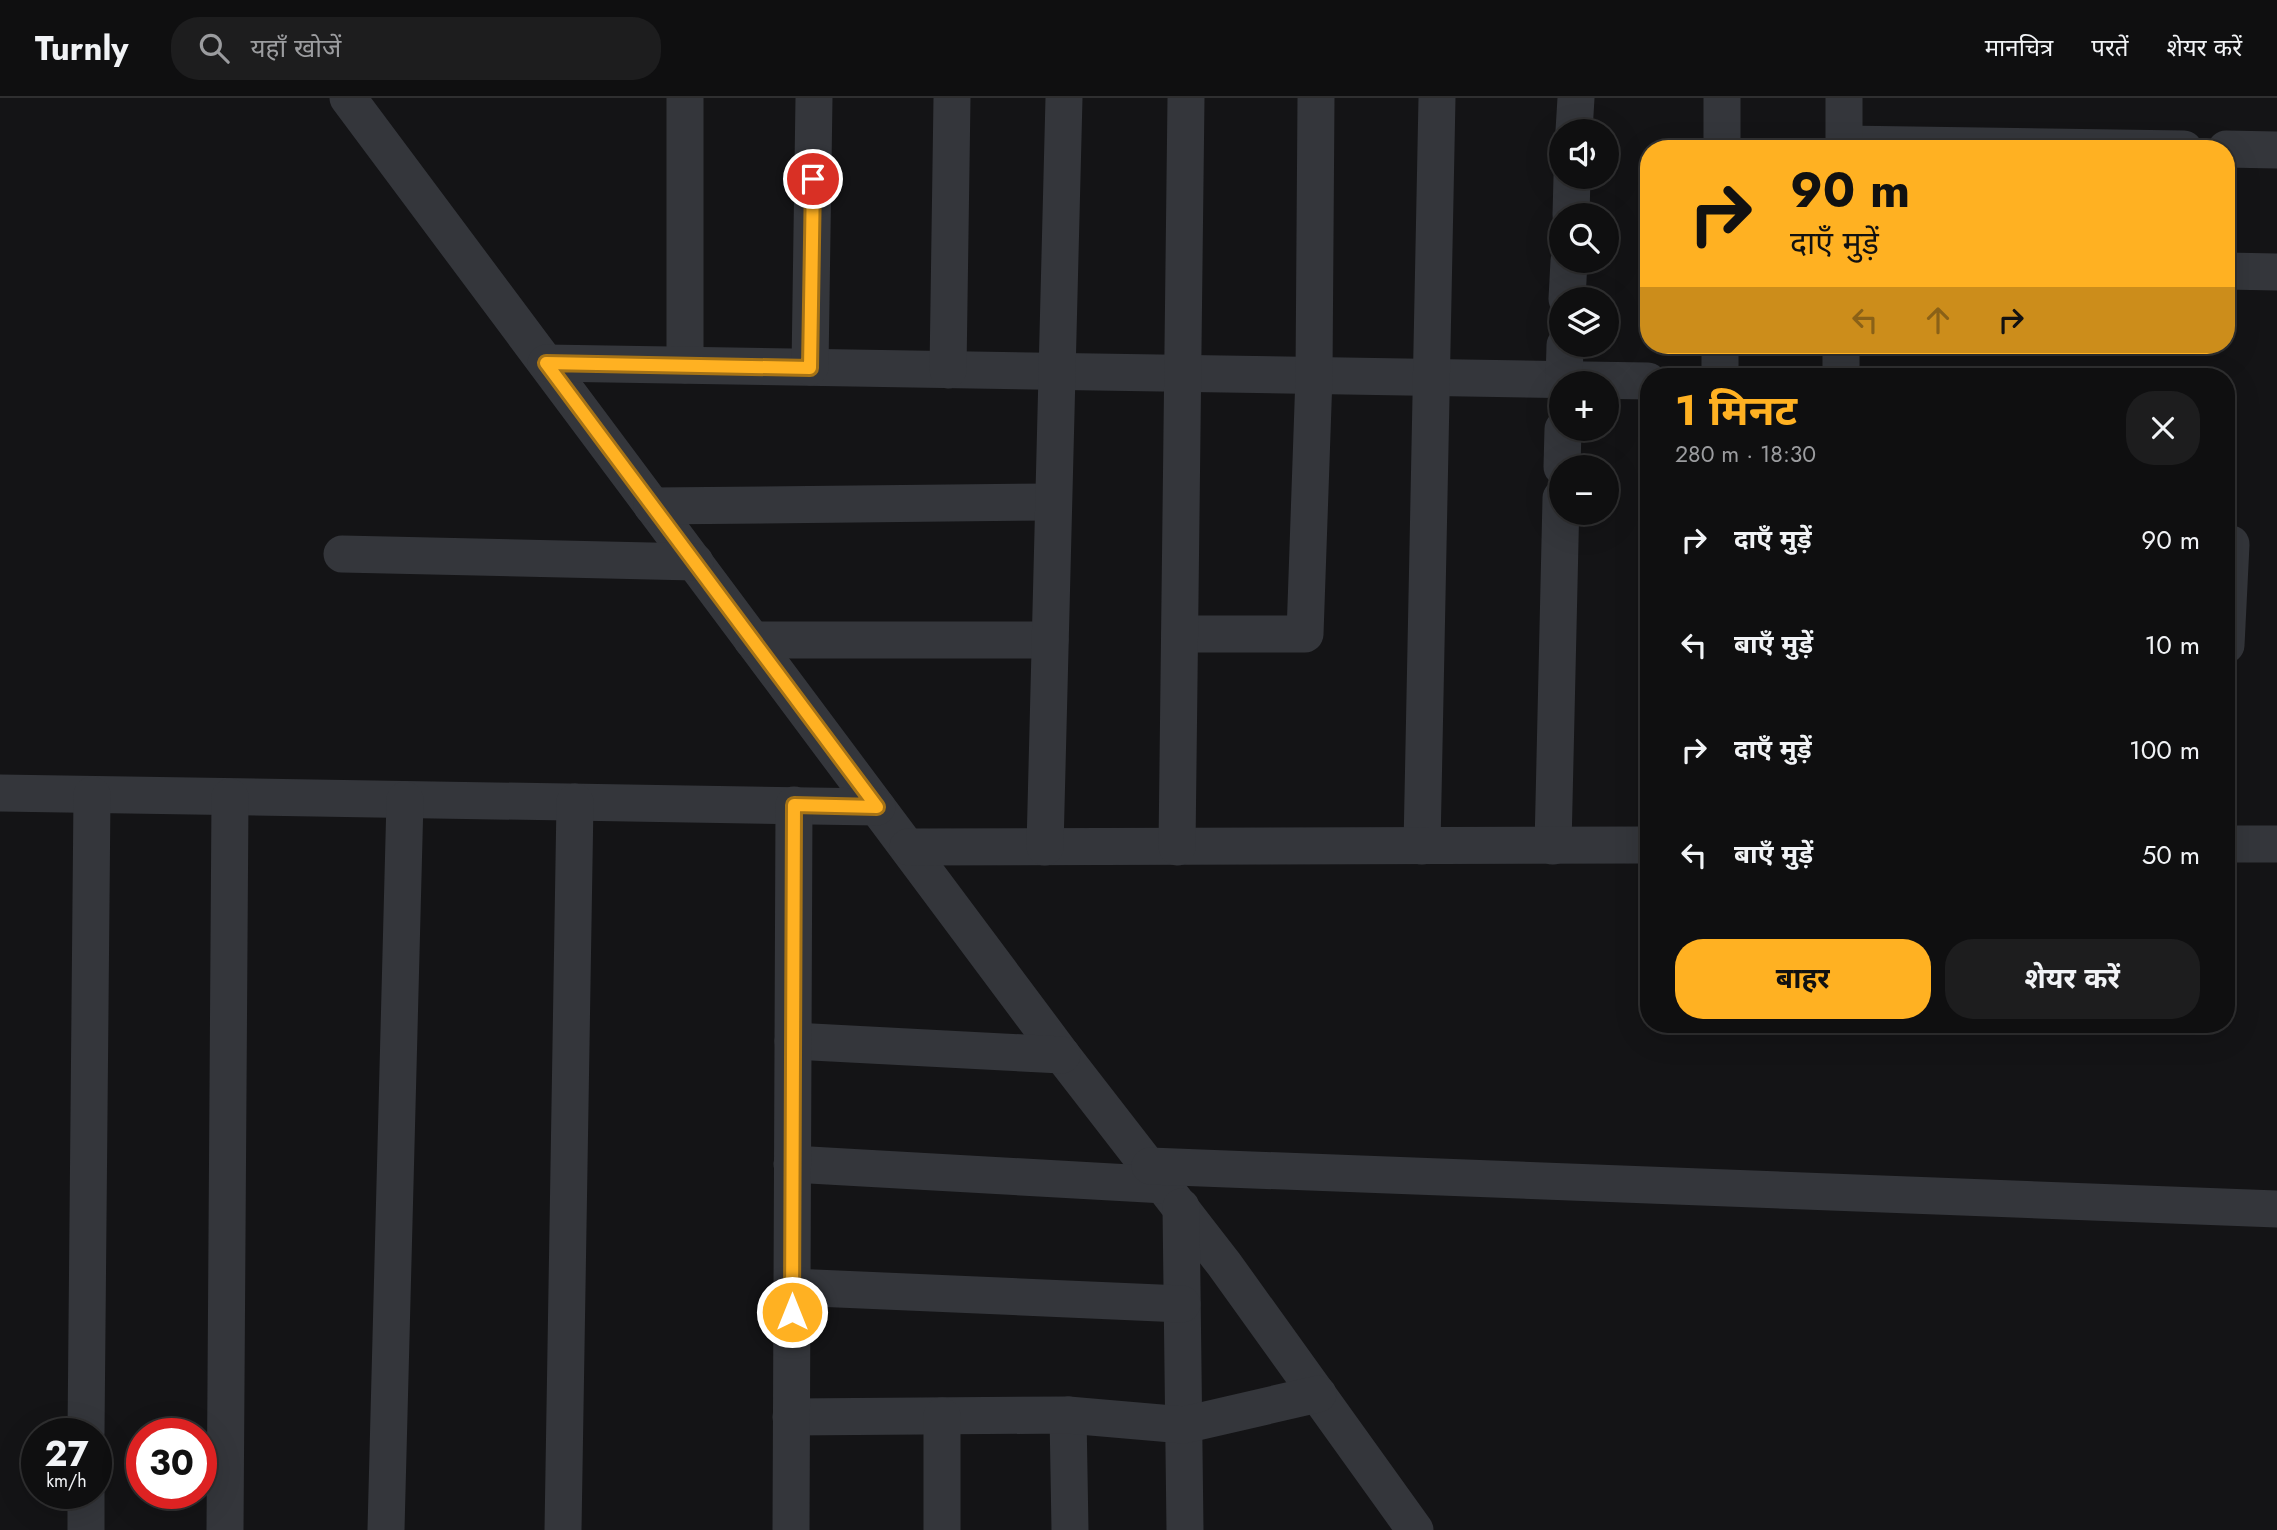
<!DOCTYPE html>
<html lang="hi">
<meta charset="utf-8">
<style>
body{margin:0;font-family:Jost,"Noto Sans Devanagari",sans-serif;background:#1d1d1e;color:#f1f3f6;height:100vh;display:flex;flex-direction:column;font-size:26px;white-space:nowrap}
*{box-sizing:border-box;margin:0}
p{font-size:23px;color:#9b9c9f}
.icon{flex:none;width:38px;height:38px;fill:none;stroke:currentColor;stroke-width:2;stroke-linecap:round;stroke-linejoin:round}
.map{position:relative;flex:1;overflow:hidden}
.side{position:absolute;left:1640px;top:270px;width:595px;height:665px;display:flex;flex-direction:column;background:#0f0f10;border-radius:28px;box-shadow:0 7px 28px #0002,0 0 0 2px #2f2f30}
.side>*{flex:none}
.hud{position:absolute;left:1640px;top:42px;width:595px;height:214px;border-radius:28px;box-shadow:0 7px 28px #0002,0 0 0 2px #2f2f30;background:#ffb122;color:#111;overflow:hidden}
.fabs{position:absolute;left:1549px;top:21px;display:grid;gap:14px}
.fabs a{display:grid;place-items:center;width:70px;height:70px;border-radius:50%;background:#0f0f10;box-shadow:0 7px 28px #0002,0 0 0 2px #2f2f30;font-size:35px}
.speed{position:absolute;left:21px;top:1320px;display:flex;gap:14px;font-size:35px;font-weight:700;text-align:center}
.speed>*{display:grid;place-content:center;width:91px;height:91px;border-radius:50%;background:#0f0f10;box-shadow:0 7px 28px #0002,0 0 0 2px #2f2f30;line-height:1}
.speed small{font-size:18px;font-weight:400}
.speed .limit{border:10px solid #d22;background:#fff;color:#111}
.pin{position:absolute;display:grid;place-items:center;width:60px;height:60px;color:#fff;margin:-30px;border:4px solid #fff;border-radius:50%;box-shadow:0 2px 7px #0007}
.me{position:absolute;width:77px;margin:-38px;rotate:0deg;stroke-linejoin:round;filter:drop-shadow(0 0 5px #0008)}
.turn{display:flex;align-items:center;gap:24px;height:147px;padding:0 35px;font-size:32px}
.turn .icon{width:91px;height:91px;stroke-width:2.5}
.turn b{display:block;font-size:49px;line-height:60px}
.lanes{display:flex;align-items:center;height:66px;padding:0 35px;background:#0003;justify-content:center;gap:35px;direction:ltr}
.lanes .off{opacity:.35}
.round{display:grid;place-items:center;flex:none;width:74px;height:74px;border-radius:28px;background:#1d1d1e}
.headline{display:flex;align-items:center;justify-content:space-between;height:119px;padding:0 35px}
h1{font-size:42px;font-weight:700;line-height:52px;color:#ffb122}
.cta{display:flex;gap:14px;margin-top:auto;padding:14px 35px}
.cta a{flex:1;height:80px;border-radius:28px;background:#ffb122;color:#111;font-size:28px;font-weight:700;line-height:80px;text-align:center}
.cta a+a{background:#1d1d1e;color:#f1f3f6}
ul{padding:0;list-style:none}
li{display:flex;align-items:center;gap:21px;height:105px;padding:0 35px}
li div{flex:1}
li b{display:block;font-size:26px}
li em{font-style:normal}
header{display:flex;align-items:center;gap:42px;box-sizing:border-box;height:98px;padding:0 35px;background:#0f0f10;border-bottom:2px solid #2f2f30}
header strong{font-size:33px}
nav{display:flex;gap:38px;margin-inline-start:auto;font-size:24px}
.search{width:490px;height:63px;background:#1d1d1e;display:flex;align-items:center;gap:18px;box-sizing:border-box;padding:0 24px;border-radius:28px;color:#9b9c9f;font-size:26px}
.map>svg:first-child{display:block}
</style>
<header>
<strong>Turnly</strong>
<div class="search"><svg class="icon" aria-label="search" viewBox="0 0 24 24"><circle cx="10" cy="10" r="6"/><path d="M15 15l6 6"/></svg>यहाँ खोजें</div>
<nav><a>मानचित्र</a><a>परतें</a><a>शेयर करें</a></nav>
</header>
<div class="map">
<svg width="2277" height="1432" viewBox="0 0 2277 1432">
<rect width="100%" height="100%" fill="#141416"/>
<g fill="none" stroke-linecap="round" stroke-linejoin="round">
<!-- minor -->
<g stroke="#34363b" stroke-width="37">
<polyline points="348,0 1062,957 1224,1166 1415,1432"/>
<polyline points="685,0 685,267"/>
<polyline points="1574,33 1576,0"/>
<polyline points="1844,46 2184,51"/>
<polyline points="1722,51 1722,0"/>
<polyline points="1844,51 1844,0"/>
<polyline points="2226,51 2277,52"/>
<polyline points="1571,117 1572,79"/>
<polyline points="2226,173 2277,174"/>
<polyline points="1567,201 1569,163"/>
<polyline points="546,265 1648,283"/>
<polyline points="810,269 814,0"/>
<polyline points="948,272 952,0"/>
<polyline points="1720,278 1720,247"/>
<polyline points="1841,278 1841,247"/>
<polyline points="1564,285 1565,247"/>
<polyline points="1562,369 1563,331"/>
<polyline points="652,408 1053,404"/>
<polyline points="342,456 695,464"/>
<polyline points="1180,536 1305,536 1314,278 1316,0"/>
<polyline points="752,542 1050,542"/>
<polyline points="2226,547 2231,446"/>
<polyline points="0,695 877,709"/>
<polyline points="2226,746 2277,746"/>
<polyline points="1422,748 1437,0"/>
<polyline points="1553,748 1561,400"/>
<polyline points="908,749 1648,747"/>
<polyline points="1045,749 1064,0"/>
<polyline points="1177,749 1186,0"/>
<polyline points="793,943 1062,957"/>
<polyline points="792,1066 1165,1087"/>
<polyline points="1150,1068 2277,1111"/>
<polyline points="1181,1109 1185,1432"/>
<polyline points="792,1189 1182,1206"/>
<polyline points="1068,1317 1070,1432"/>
<polyline points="791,1319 1068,1317 1184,1327 1318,1296"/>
<polyline points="86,1335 92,697"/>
<polyline points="86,1432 86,1395"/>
<polyline points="225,1432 230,699"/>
<polyline points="386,1432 405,702"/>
<polyline points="563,1432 575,704"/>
<polyline points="791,1432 794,707"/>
<polyline points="942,1432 942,1318"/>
</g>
</g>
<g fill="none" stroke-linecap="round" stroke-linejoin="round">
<!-- route casing -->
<g stroke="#a67316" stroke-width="18">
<polyline id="route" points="792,1214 794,707 877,709 546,265 810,270 813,81"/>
</g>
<!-- route -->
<use href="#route" stroke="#ffb122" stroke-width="12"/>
</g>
</svg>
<div class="fabs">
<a><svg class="icon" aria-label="sound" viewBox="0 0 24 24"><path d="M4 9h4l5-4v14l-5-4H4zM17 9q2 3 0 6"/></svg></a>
<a><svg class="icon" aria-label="search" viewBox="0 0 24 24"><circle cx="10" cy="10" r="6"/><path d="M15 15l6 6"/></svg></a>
<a><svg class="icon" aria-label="layers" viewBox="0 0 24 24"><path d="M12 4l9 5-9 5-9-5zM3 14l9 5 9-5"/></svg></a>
<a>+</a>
<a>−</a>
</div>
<div class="speed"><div>27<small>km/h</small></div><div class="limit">30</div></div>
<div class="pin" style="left:813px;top:81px;background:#d93025"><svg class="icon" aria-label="arrive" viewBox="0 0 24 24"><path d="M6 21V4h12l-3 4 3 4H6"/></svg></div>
<svg class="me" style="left:792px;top:1214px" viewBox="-20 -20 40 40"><circle r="17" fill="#ffb122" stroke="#fff" stroke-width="3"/><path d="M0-11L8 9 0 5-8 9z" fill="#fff"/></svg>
<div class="hud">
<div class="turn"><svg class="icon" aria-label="right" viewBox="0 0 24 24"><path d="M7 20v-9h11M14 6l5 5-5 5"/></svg><div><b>90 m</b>दाएँ मुड़ें</div></div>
<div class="lanes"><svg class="icon off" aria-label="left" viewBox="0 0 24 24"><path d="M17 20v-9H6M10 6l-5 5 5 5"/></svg><svg class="icon off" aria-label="ahead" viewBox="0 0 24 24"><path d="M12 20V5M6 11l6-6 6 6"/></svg><svg class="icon" aria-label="right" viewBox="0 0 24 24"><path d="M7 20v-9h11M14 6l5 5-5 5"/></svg></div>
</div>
<section class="side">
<div class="headline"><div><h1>1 मिनट</h1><p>280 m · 18:30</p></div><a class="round"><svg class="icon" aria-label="close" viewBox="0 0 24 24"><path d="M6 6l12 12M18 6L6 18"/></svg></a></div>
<ul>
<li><svg class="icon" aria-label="right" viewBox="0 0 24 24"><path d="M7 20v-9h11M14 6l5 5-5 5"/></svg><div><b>दाएँ मुड़ें</b></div><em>90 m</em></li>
<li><svg class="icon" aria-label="left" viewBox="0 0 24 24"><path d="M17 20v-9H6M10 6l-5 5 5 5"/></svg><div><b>बाएँ मुड़ें</b></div><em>10 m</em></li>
<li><svg class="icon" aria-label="right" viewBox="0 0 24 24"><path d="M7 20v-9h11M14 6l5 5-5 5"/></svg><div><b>दाएँ मुड़ें</b></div><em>100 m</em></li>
<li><svg class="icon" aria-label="left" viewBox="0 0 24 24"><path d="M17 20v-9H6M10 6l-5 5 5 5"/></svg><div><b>बाएँ मुड़ें</b></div><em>50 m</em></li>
</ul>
<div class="cta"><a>बाहर</a><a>शेयर करें</a></div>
</section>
</div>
